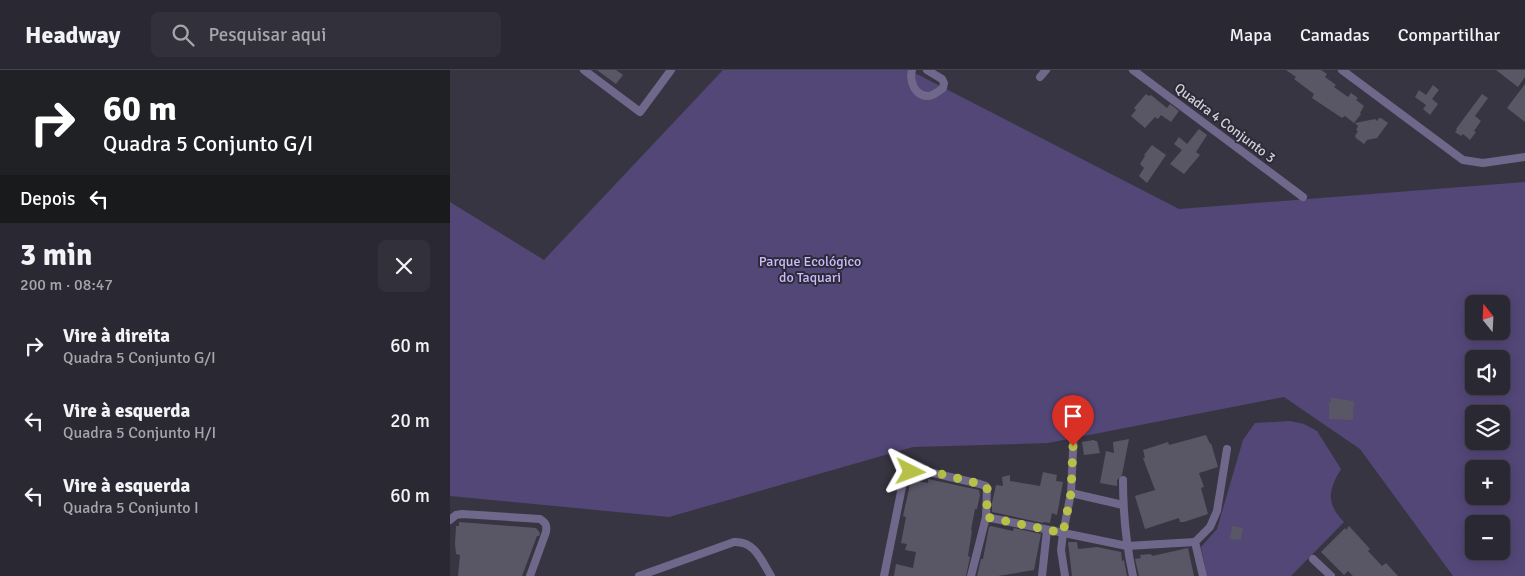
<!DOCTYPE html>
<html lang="pt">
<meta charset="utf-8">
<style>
body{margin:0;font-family:Signika,sans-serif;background:#32303a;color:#f1f3f6;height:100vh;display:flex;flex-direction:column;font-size:19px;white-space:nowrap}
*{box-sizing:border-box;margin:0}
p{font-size:16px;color:#a5a6ac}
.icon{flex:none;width:28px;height:28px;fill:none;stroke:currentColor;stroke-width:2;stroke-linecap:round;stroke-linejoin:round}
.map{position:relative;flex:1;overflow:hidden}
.drawer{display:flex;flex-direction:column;background:#2a2832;width:450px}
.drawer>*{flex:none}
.hud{background:#202124;color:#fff;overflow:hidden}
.needle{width:32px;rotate:342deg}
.tools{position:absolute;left:1015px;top:225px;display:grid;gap:10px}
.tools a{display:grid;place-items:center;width:45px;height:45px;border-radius:8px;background:#2a2832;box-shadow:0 2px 12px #0003,0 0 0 1px #46444d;font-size:25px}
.pin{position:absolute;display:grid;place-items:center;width:42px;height:42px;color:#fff;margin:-51px -21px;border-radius:50% 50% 50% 0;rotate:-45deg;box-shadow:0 0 5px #0007}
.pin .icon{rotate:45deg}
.me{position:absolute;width:55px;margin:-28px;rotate:93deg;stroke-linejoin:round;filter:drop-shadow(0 0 4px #0008)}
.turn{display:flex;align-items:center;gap:18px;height:105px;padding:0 20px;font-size:22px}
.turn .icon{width:65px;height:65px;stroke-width:2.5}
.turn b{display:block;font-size:35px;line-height:42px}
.then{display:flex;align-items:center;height:48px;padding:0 20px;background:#0003;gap:10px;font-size:19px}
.round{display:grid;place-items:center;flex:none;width:52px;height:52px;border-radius:8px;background:#32303a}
.overview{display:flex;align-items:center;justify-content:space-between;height:85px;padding:0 20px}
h1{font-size:30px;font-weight:700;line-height:38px}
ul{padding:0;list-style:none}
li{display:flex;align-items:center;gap:15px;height:75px;padding:0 20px}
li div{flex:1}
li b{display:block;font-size:19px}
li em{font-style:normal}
header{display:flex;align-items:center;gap:30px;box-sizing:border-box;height:70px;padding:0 25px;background:#2a2832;border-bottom:1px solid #46444d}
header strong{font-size:24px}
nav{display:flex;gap:28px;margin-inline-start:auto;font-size:18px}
.search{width:350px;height:45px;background:#32303a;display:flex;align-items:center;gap:12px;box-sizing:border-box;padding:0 18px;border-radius:8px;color:#a5a6ac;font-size:19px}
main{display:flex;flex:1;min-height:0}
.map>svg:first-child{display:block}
</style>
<header>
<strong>Headway</strong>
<div class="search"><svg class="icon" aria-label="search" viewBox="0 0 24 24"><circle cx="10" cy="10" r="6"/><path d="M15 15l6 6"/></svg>Pesquisar aqui</div>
<nav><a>Mapa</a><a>Camadas</a><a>Compartilhar</a></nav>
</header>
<main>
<section class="drawer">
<div class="hud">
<div class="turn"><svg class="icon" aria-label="right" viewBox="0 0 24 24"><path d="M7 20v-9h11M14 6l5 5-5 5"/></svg><div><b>60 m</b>Quadra 5 Conjunto G/I</div></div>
<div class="then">Depois<svg class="icon" aria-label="left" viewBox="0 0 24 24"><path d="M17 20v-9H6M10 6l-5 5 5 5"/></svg></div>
</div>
<div class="overview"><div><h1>3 min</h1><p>200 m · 08:47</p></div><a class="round"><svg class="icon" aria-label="close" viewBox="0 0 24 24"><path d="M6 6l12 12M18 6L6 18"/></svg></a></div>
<ul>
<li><svg class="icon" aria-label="right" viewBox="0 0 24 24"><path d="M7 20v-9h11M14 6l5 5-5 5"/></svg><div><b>Vire à direita</b><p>Quadra 5 Conjunto G/I</p></div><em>60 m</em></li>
<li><svg class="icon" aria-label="left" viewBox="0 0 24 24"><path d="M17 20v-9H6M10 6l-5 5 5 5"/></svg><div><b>Vire à esquerda</b><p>Quadra 5 Conjunto H/I</p></div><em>20 m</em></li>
<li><svg class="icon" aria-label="left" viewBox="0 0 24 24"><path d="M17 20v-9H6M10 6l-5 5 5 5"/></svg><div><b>Vire à esquerda</b><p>Quadra 5 Conjunto I</p></div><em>60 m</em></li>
</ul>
</section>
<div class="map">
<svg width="1075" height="506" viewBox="0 0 1075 506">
<rect width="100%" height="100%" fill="#383542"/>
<!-- green -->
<g fill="#534778" fill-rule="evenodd">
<path d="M273,0h186l270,139 346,-27v394h-72l-93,-127 -76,-52 -236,46 -135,4 -244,70 -219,-21v-294l94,58zM1024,234h27v27h-27zM1024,289h27v27h-27zM1024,344h27v27h-27zM1024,399h27v27h-27zM1024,454h27v27h-27z"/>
<path d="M840,351l14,3 13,7 24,38c-12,20 -16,34 3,53l-53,54h-84l-6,-29 16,-18 26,-89 12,-17z"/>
</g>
<!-- building -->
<g fill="#595765">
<polygon points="147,0 166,0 173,5 166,14"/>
<polygon points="836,0 871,0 877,4 875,7 886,15 884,17 898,27 901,23 908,28 906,30 914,36 910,43 911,44 904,53 895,46 892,48 862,28 864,24 844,9 846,7"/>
<polygon points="1046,0 1075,0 1075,7 1068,17"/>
<polygon points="1075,14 1075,52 1057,38"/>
<polygon points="983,15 989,20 982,29 988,34 980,45 973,39 976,35 965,27 969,20 976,25"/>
<polygon points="696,24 699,26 701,25 717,38 720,34 729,41 721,52 711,45 708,49 705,47 695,58 681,46 686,40 684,38"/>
<polygon points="1032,24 1038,28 1025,46 1031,51 1024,61 1026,62 1020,70 1013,64 1011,66 1005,62 1007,60 1006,59"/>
<polygon points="929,48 931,48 938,53 927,68 917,70 914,74 906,68 905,66 908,61 906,60 908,56 905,53 925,49 927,51"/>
<polygon points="749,59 757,65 746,82 750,85 734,104 720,94 732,80 724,74 729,67 737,74"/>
<polygon points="702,75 716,85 697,113 689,106 694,98 690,94 695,86 694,85"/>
<polygon points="881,328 892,329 892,330 899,330 900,331 904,331 903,350 879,349 879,332 881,332"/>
<polygon points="756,365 760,374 761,373 768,397 749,403 754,417 751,418 758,444 734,452 730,452 729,448 695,459 685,426 705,420 693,388 695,388 693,380 718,372 719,375"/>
<polygon points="679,369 672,405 667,410 667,416 650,413 656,381 664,383 663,372"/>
<polygon points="644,370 645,371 647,371 650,383 634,385 632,372"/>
<polygon points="593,402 607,405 606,411 613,412 607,445 602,443 600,453 593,452 593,453 542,442 542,433 546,415 553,416 552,407 560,405 560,411 590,416"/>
<polygon points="478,409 529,420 530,425 527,439 525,439 521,460 522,461 518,486 520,487 516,506 444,506 446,494 463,498 466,482 455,480 457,474 451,473 456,447 453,446 461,410 478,413"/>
<polygon points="9,452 86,458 90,463 89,466 87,466 72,506 8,506 10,485 6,484 5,474 6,456 9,456"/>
<polygon points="541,456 563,461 564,458 591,464 584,500 548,506 527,506 531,489 533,489 539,457"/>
<polygon points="782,456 793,458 791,470 780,469"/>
<polygon points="899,456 920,479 918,481 932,496 936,493 948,506 903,506 898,501 894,505 871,482 895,458 896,460"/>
<polygon points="618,472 627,472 628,479 647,477 671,482 672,491 674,490 677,506 622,506"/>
<polygon points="738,478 744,506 689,506 685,489 691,488 690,485 701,484 702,486"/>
</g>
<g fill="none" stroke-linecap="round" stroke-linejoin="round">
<!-- street -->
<g stroke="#6f688b" stroke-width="8">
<polyline points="134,0 190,42 221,0"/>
<path d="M462,0c-3,11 3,27 17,26 6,-1 10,-5 14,-8l1,-5 -2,-4 -15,-9"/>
<polyline points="683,0 853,127"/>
<polyline points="892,0 1013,90 1033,93 1075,87"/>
<polyline points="590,7 596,0"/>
<path d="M673,410c0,33 3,64 10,96"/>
<polyline points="621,423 673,435"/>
<polyline points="536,447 677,476 745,472"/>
<path d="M0,450l6,-5 6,-1 78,5c6,4 7,6 6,13l-16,44"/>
<polyline points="745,472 760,457 767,441 777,379"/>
<polyline points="745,472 753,506"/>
<polyline points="863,489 881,506"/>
<path d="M189,506l95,-34c21,-1 27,18 37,34"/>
<polyline points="434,506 453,412 457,404 466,399 530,414 536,416 537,419 536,447 521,506"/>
<polyline points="592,506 597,460"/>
<polyline points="615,506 611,480 613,463 621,423 624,360"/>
</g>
</g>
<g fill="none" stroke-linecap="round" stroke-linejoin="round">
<!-- route -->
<polyline stroke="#b7c148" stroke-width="9" stroke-dasharray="0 16.2" points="461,402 466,399 471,399 530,414 536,416 538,421 536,447 613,463 621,423 623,376"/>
</g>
<g text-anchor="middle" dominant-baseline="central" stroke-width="4" stroke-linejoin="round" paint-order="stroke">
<!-- street labels -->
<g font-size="14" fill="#d1d0d8" stroke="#2e2b38">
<text transform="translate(775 53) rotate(37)">Quadra 4 Conjunto 3</text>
</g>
<!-- park labels -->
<g font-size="14" fill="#cabcfe" stroke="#2e2b38">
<text x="360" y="191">Parque Ecológico<tspan x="360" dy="16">do Taquari</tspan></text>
</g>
</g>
</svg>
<div class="tools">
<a><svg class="needle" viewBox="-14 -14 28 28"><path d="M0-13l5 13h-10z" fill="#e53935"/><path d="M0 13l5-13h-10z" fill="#a5a6ac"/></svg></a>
<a><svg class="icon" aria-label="sound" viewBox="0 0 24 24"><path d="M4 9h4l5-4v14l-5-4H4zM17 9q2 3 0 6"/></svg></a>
<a><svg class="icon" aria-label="layers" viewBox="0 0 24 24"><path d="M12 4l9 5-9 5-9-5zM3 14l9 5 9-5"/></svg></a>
<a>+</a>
<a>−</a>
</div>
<div class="pin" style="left:623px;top:376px;background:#d93025"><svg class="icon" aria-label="arrive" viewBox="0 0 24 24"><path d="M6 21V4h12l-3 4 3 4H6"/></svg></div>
<svg class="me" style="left:461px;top:402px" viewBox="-20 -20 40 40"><path d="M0-17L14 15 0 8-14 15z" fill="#b7c148" stroke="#fff" stroke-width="4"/></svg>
</div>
</main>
